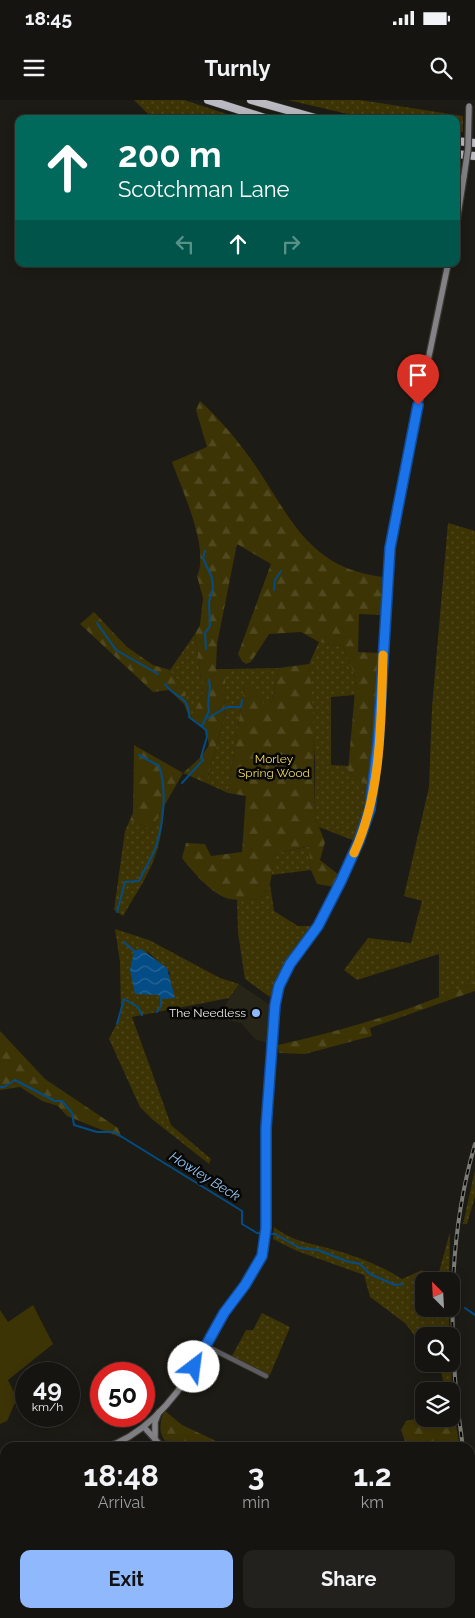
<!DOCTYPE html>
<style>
body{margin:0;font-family:Raleway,sans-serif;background:#22211e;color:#f1f3f6;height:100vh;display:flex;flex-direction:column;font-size:19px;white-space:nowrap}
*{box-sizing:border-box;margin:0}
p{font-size:16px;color:#9d9e9f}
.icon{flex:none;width:28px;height:28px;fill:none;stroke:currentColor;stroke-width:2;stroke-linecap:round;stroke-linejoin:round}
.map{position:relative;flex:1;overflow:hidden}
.side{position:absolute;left:0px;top:1342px;width:475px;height:176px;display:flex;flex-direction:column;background:#151410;border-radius:15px 15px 0 0;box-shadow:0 2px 12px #0003,0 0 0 1px #343330}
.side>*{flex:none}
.hud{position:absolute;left:15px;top:15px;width:445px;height:152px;border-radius:10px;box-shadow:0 2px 12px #0003,0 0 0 1px #343330;background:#00695c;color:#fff;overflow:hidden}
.needle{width:32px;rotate:336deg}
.tools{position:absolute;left:415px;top:1172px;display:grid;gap:10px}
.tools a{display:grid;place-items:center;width:45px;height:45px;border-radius:10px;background:#151410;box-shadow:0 2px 12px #0003,0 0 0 1px #343330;font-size:25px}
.speed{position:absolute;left:15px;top:1262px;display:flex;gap:10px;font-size:25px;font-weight:700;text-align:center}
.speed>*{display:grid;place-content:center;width:65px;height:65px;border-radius:50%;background:#151410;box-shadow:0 2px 12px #0003,0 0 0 1px #343330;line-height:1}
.speed small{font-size:12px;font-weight:400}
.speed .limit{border:8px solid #d22;background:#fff;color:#111}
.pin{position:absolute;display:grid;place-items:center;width:42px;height:42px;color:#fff;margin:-51px -21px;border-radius:50% 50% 50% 0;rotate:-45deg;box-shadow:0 0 5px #0007}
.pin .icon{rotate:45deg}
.me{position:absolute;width:55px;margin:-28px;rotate:30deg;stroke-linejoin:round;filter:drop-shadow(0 0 4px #0008)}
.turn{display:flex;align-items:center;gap:18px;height:105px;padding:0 20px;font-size:22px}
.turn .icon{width:65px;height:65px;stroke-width:2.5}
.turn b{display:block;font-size:35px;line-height:42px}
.lanes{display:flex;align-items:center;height:48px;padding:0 20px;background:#0003;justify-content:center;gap:25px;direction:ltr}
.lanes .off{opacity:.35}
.eta{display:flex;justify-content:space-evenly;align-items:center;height:85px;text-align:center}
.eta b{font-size:30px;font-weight:700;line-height:35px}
.button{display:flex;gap:10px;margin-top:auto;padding:10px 20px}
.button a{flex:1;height:58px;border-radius:10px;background:#8fb8fd;color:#111;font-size:20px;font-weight:700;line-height:58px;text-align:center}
.button a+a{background:#22211e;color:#f1f3f6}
.status{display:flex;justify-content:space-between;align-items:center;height:35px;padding:0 25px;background:#151410;direction:ltr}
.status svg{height:14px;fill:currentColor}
header{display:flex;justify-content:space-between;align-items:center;height:65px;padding:0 20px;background:#151410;font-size:22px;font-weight:700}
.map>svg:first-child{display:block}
</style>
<div class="status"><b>18:45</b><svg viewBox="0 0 49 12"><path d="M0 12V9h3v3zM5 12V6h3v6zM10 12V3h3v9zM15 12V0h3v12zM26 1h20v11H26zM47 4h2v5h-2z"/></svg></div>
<header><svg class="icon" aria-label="menu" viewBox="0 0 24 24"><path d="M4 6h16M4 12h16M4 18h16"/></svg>Turnly<svg class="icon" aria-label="search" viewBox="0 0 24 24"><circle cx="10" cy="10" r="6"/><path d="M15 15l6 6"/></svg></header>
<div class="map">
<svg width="475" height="1518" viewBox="0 0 475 1518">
<defs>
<pattern id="grass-dots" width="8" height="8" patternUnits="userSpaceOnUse" patternTransform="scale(1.25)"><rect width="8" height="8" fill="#3d3406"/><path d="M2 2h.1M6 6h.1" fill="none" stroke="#50481e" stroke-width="1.8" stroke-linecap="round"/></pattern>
<pattern id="forest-firs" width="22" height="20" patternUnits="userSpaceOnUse" patternTransform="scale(1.25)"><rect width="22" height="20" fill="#3d3406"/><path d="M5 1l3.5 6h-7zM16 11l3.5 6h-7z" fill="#50481e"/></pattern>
<pattern id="water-waves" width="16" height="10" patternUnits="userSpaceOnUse" patternTransform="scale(1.25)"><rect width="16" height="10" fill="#034c85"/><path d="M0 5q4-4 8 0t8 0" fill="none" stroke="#286696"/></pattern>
</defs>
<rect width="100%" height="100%" fill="#1c1b15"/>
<!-- built -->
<polygon fill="#272418" points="239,884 270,905 267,943 255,939 241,923 218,918 229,898"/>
<!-- education -->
<polygon fill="#2a2011" points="0,1440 5,1442 5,1514 133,1514 132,1516 0,1518"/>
<!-- grass -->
<g fill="url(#grass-dots)" fill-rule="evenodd">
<polygon points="134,0 184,0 242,19 153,19"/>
<polygon points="288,0 360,0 463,16 463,32 456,31 456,19 369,19"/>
<polygon points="448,423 475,431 475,882 439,898 439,854 357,880 344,870 368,838 411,843 422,801 404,796 429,687 432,608"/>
<polygon points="195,534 203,594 190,619 184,604 186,593 170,570"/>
<polygon points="319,542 343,546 356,579 355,595 331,597 331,665 349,666 348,671 370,688 355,741 319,727 315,717 315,664 309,564"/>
<polygon points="279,568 271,604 262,604 244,586 228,693 206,683 224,619 226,569"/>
<path d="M163,708c0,47 -17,69 -40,108l-9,-6 11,-79 5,-11 21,9z"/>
<polygon points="310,746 311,770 271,775 275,754"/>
<polygon points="270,784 274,811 298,826 314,826 286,861 270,897 245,879 238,833 237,799 259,800"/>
<path d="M115,829l34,11 71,38 19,6 -10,14 -97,19 39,108 40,34 -2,5 -57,-45 -12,-12 -31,-68 12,-24 -1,-53zM147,851l23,22 -8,26 -3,-4z"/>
<polygon points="475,1070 475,1096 467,1124 463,1124"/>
<path d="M274,1127c20,15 33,15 57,22 25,7 49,16 71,30l20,-9 17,11h-15v28h25v27h-25v12l-19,-25 -35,-26 -6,-22 -67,-24 -24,-12z"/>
<polygon points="450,1132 449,1181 439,1181 442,1175 439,1172"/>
<polygon points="262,1213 290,1227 270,1275 232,1256 246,1230 253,1230"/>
<polygon points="436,1264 451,1264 453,1309 451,1309 451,1291 445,1291 441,1270"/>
</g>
<!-- forest -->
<g fill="url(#forest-firs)">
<path d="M200,301c23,21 44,47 61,73 19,29 35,61 64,82 16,12 37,18 57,21l-1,38 -22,-1 -1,38 22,1 -10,135 -22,-17 8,-92 -13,-33 -24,-4 -18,-10 -32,2 -18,28 -5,2 -4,-3 -4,-7 33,-90 -34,-20 -20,100 -1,25h10l-2,50 -18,64 -23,-10 -32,56 -21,-9 3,-7 1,-68 49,28 18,-16 8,-12 -3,-15 -16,-11 13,-25 -8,-60 5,-9 3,-27 -6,-22c13,-27 -15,-86 -25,-114l35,-15 -11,-37z"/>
<polygon points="94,512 127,547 153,565 170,570 186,593 184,604 169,590 153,592 80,524"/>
<path d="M309,564l4,43 2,110 10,25 -5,18 19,15 -5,12 -17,-3 -6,-14 -2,-24 -34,8 -5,30 -11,16c-10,-1 -23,1 -33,-2 -15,-5 -35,-28 -44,-40l4,-15 19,1 6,12 31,-4 4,-56 -18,-3 16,-107 18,4 1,14h8l8,-36z"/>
<path d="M475,882v9l-105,37 2,8 -67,18 -26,-1 -1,-8c70,-16 132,-34 197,-63z"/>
<polygon points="0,931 45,979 118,1028 122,1038 67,1016 58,1006 42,1001 20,987 0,990"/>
<polygon points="453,1309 460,1347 407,1347 401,1330 406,1321 424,1317 451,1319"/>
<path d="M164,1310l18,15 47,22 -60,-1c-11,-13 -10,-19 -5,-36z"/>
<polygon points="470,1485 475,1489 475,1518 467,1518 463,1514 470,1514"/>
</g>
<!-- garden -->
<polygon fill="#3d3406" points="33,1205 53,1244 8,1280 17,1298 7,1321 0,1324 0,1210 8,1222"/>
<!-- water -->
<polygon fill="url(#water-waves)" points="141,849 167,868 175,898 161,899 159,895 135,894 130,870 134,851"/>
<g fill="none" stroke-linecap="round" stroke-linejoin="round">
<!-- stream -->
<g stroke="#034c85" stroke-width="2">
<polyline points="205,451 203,458 212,478 213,488 209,502 210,526 205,533 206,549"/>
<polyline points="274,490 275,480 281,471"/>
<polyline points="97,523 116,550 158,574"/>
<path d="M165,584c10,15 24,10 24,33l17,13 1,7 -6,20 2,3 -21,23"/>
<polyline points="208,618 227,607 241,607 242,600"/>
<path d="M202,626l7,-15c-3,-10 3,-20 0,-31"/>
<path d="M117,812l8,-30 14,-1c5,-11 13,-23 17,-35 8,-24 11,-57 3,-80l-20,-11"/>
<polyline points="124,842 134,851"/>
<polyline points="157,912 161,906 161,899"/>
<polyline points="117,924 124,899 138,907 142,915"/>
<polyline points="0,987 4,987 15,980 55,1001 62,1001 72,1013 74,1025 97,1032 114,1032 242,1111 242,1124 257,1133 275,1134 300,1148 318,1150 346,1161 360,1164 370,1174 395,1185 403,1184"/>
<polyline points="421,1174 436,1181"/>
<polyline points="465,1208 475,1215"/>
</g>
<!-- street casing -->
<g stroke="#393832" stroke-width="6">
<g id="street">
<polyline points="206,1246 266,1276"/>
<polyline points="253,1518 254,1514"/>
<polyline points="320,1518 321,1514"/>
</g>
</g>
<!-- secondary casing -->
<g stroke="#393832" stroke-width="8">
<g id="secondary">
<polyline points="456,127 464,76"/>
<polyline points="144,1327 163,1348"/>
<polyline points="155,1339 155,1322 159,1312"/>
<path d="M104,1348c42,-13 74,-53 95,-89 9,-16 16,-32 26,-47 12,-18 30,-36 37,-57 10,-28 3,-92 4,-125 1,-41 6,-83 9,-125l4,-19 11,-23 28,-37 23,-45 18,-40 11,-32 8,-66 11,-194 59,-285"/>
<polyline points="0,1360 5,1360"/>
<polyline points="188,1518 189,1514"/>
</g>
</g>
<!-- highway casing -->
<g stroke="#393832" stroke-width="9">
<g id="highway">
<polyline points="208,0 268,19"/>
<polyline points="251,0 319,19"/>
<polyline points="456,41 475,43"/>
<polyline points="456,54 475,56"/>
</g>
</g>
<!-- street -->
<use href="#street" stroke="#5d5c60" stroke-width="4.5"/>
<!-- secondary -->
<use href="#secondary" stroke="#838287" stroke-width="5.5"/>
<!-- highway -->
<use href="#highway" stroke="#bbb9c1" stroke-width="8"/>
<!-- rail casing -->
<g stroke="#7c7c76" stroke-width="4">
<g id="rail">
<path d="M463,1348c-15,-101 -17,-205 12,-304"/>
<polyline points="470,1369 475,1389"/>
</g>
</g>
<!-- rail -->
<use href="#rail" stroke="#060604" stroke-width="2" stroke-dasharray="5.5" stroke-linecap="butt"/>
<!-- secondary-bridge casing -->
<g stroke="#393832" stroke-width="8" stroke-linecap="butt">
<polyline id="secondary-bridge" points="464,76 468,49 469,6"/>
</g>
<!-- secondary-bridge -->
<use href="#secondary-bridge" stroke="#838287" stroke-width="5.5"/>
</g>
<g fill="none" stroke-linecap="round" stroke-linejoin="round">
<!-- route casing -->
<g stroke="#114b97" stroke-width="12">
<polyline id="route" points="194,1267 224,1213 245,1185 262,1156 266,1128 266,1028 275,905 279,886 290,864 318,826 341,781 359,741 370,709 378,643 390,448 418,305"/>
</g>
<!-- route -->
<use href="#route" stroke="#1a73e8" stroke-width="9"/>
<!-- slow -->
<path stroke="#f59e0b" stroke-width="9" d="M354,753c28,-61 27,-132 29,-198"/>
</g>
<!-- markers -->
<circle fill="#8fb8fd" stroke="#060604" stroke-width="2" cx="256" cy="913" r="5"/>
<g text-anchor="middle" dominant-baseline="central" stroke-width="5" stroke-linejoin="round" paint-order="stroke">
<!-- park labels -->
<g font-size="12" fill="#f3da5f" stroke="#060604">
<text x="274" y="659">Morley<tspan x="274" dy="14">Spring Wood</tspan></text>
</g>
<!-- poi labels -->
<g font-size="12" fill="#e8e8e3" stroke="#060604" text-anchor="end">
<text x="246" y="913">The Needless</text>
</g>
<!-- water labels -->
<g font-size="14" font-style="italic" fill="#95c4f5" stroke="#060604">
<text transform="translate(205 1076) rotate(32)">Howley Beck</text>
</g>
</g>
</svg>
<div class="tools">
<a><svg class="needle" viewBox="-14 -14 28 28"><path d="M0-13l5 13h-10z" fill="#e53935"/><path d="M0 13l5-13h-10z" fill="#9d9e9f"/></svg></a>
<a><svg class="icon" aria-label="search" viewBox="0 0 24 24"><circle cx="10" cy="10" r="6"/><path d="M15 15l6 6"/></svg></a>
<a><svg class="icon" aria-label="layers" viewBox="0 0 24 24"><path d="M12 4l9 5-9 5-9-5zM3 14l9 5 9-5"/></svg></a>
</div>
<div class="speed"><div>49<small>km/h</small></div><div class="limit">50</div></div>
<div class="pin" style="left:418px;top:305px;background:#d93025"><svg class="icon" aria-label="arrive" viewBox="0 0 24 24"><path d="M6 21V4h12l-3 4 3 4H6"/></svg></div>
<svg class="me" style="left:194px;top:1267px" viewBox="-20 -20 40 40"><circle r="19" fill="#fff"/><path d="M0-13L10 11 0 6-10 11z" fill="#1a73e8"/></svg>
<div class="hud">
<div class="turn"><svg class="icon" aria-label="ahead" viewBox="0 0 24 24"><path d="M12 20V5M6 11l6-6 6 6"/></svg><div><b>200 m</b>Scotchman Lane</div></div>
<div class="lanes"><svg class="icon off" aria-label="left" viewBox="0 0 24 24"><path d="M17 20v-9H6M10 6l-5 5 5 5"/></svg><svg class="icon" aria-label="ahead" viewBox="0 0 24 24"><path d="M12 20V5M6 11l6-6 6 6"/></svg><svg class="icon off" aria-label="right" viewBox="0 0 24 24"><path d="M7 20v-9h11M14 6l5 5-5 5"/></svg></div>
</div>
<section class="side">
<div class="eta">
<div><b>18:48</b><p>Arrival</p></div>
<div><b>3</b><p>min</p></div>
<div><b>1.2</b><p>km</p></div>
</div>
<div class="button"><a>Exit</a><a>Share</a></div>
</section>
</div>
